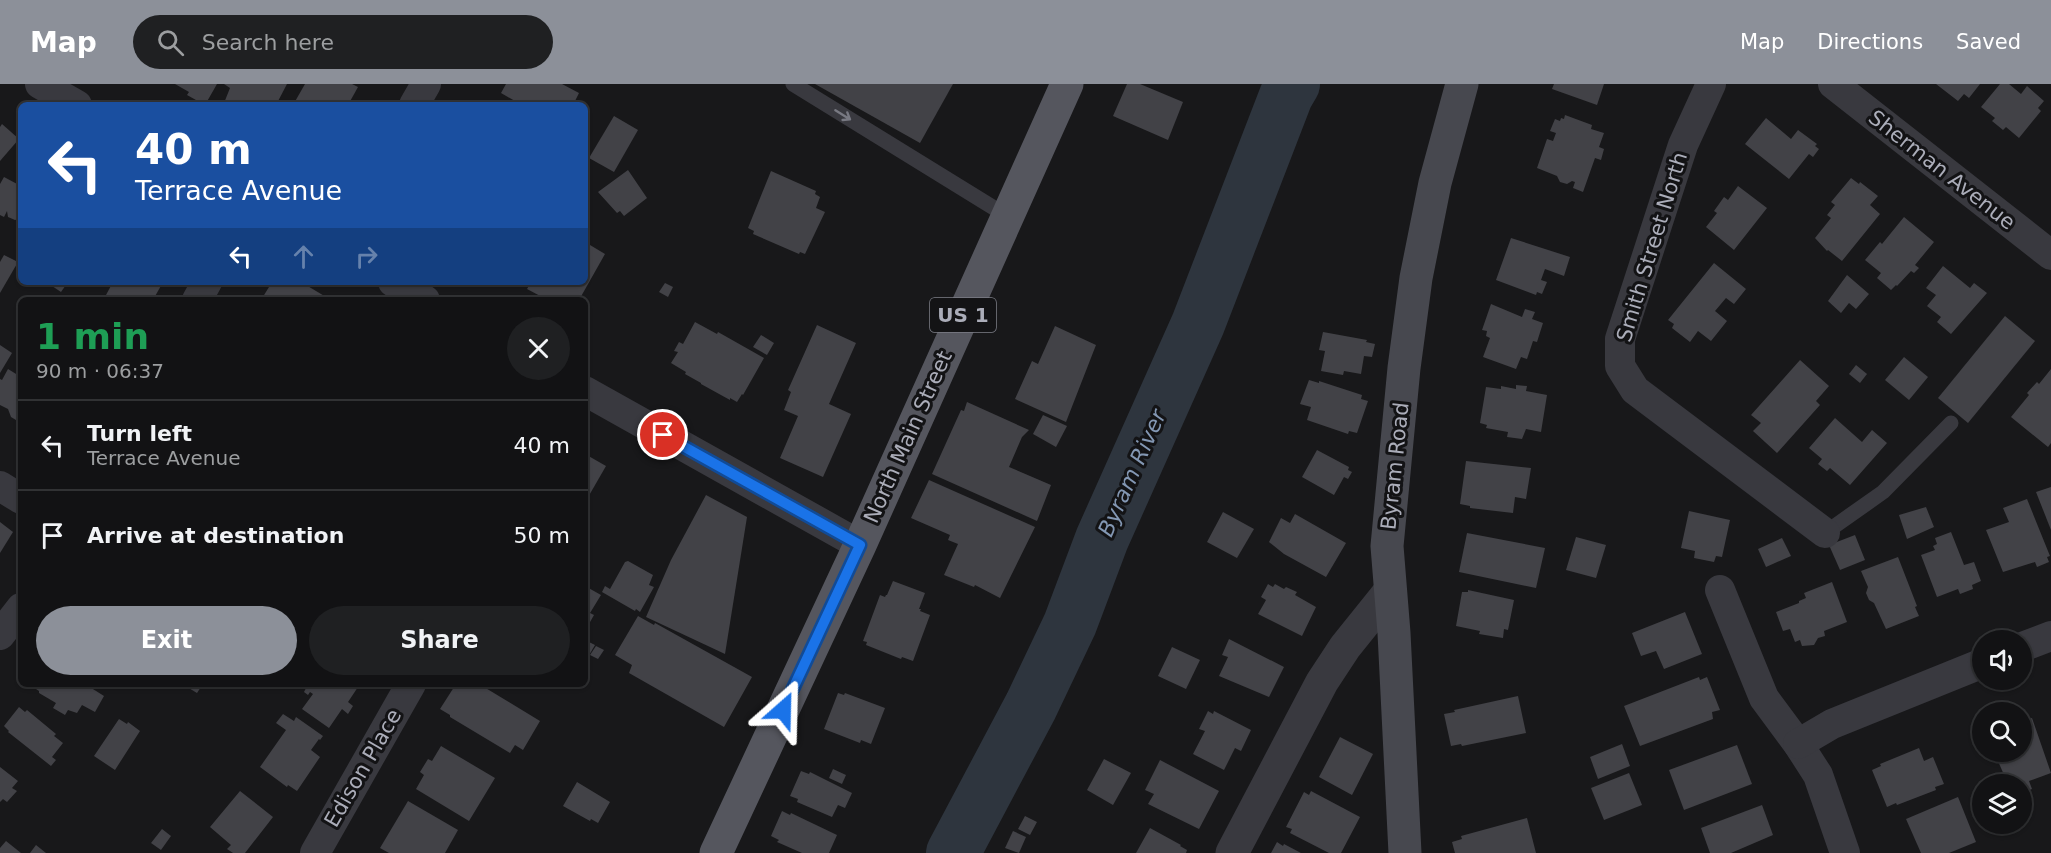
<!DOCTYPE html>
<meta charset="utf-8">
<style>
body{margin:0;font-family:"DejaVu Sans",sans-serif;background:#1f2022;color:#f1f3f6;height:100vh;display:flex;flex-direction:column;font-size:22px;white-space:nowrap}
*{box-sizing:border-box;margin:0}
p{font-size:20px;color:#9c9ea0}
.icon{flex:none;width:33px;height:33px;fill:none;stroke:currentColor;stroke-width:2;stroke-linecap:round;stroke-linejoin:round}
.map{position:relative;flex:1;overflow:hidden}
.drawer{position:absolute;left:18px;top:213px;width:570px;height:390px;display:flex;flex-direction:column;background:#121214;border-radius:9px;box-shadow:0 2px 4px #0004,0 0 0 2px #313234}
.drawer>*{flex:none}
.guide{position:absolute;left:18px;top:18px;width:570px;height:183px;border-radius:9px;box-shadow:0 2px 4px #0004,0 0 0 2px #313234;background:#1a4fa0;color:#fff;overflow:hidden}
.controls{position:absolute;left:1972px;top:546px;display:grid;gap:12px}
.controls a{display:grid;place-items:center;width:60px;height:60px;border-radius:50%;background:#121214;box-shadow:0 2px 4px #0004,0 0 0 2px #313234;font-size:30px}
.pin{position:absolute;display:grid;place-items:center;width:51px;height:51px;color:#fff;margin:-26px;border:3px solid #fff;border-radius:50%;box-shadow:0 2px 6px #0007}
.me{position:absolute;width:66px;margin:-33px;rotate:25deg;stroke-linejoin:round;filter:drop-shadow(0 0 4px #0008)}
.turn{display:flex;align-items:center;gap:21px;height:126px;padding:0 18px;font-size:27px}
.turn .icon{width:78px;height:78px;stroke-width:2.5}
.turn b{display:block;font-size:42px;line-height:51px}
.lanes{display:flex;align-items:center;height:57px;padding:0 18px;background:#0003;justify-content:center;gap:30px;direction:ltr}
.lanes .off{opacity:.35}
.round{display:grid;place-items:center;flex:none;width:63px;height:63px;border-radius:32px;background:#1f2022}
.overview{display:flex;align-items:center;justify-content:space-between;height:102px;padding:0 18px}
h1{font-size:36px;font-weight:700;line-height:45px;color:#1e9e55}
.cta{display:flex;gap:12px;margin-top:auto;padding:12px 18px}
.cta a{flex:1;height:69px;border-radius:36px;background:#8c9099;color:#fff;font-size:24px;font-weight:700;line-height:69px;text-align:center}
.cta a+a{background:#1f2022;color:#f1f3f6}
ul{padding:0;list-style:none}
li{display:flex;align-items:center;gap:18px;height:90px;padding:0 18px;border-top:2px solid #313234}
li div{flex:1}
li b{display:block;font-size:22px}
li em{font-style:normal}
header{display:flex;align-items:center;gap:36px;box-sizing:border-box;height:84px;padding:0 30px;background:#8c9099;color:#fff}
header strong{font-size:28px}
nav{display:flex;gap:33px;margin-inline-start:auto;font-size:21px}
.search{width:420px;height:54px;background:#1f2022;display:flex;align-items:center;gap:15px;box-sizing:border-box;padding:0 21px;border-radius:33px;color:#9c9ea0;font-size:22px}
.map>svg:first-child{display:block}
</style>
<header>
<strong>Map</strong>
<div class="search"><svg class="icon" aria-label="search" viewBox="0 0 24 24"><circle cx="10" cy="10" r="6"/><path d="M15 15l6 6"/></svg>Search here</div>
<nav><a>Map</a><a>Directions</a><a>Saved</a></nav>
</header>
<div class="map">
<svg width="2051" height="769" viewBox="0 0 2051 769">
<rect width="100%" height="100%" fill="#18181a"/>
<g fill="none" stroke-linecap="round" stroke-linejoin="round">
<!-- river -->
<polyline stroke="#2e353e" stroke-width="54" points="953,769 1031,622 1070,540 1102,455 1198,240 1286,12 1293,0"/>
</g>
<!-- building -->
<g fill="#424247">
<polygon points="175,0 217,0 205,21 187,11 189,8"/>
<polygon points="224,0 287,0 276,21 227,21 224,19 230,4"/>
<polygon points="305,0 352,0 358,3 348,21 293,21"/>
<polygon points="506,0 562,0 579,9 573,21 557,21 553,19 552,21 522,21 501,9"/>
<polygon points="815,0 953,0 920,59"/>
<polygon points="1127,0 1140,0 1183,18 1168,56 1113,32"/>
<polygon points="1554,0 1604,0 1597,21 1552,5"/>
<polygon points="1936,0 1980,0 1969,14 1964,10 1958,17"/>
<polygon points="2000,0 2009,0 2021,10 2027,2 2044,17 2038,24 2041,27 2019,54 2006,43 2003,46 1992,37 1995,34 1981,23"/>
<polygon points="1565,31 1592,41 1591,45 1604,49 1599,63 1604,65 1601,76 1595,74 1583,108 1573,104 1575,98 1572,97 1567,100 1560,98 1557,92 1537,84 1547,55 1553,57 1556,49 1550,47 1555,35 1560,37 1561,34 1564,35"/>
<polygon points="614,32 638,46 614,88 589,74"/>
<polygon points="1766,34 1791,55 1798,46 1817,60 1815,62 1819,65 1813,73 1809,70 1789,95 1745,60"/>
<polygon points="2,40 19,55 0,77 0,43"/>
<polygon points="628,86 647,114 624,132 620,127 617,129 598,108"/>
<polygon points="771,87 816,107 815,110 820,113 816,124 825,128 805,170 800,168 799,170 753,150 754,147 748,144"/>
<polygon points="4,93 19,101 21,98 21,134 15,136 8,133 7,127 4,133 0,131 0,100"/>
<polygon points="1851,94 1859,100 1860,98 1878,112 1870,121 1880,130 1842,177 1828,166 1827,167 1815,154 1831,134 1827,131 1835,121 1831,118"/>
<polygon points="1738,102 1767,124 1734,166 1706,143 1717,129 1714,127 1724,113 1728,116"/>
<polygon points="1904,133 1934,158 1915,181 1919,184 1914,189 1911,187 1897,202 1896,201 1891,206 1877,194 1881,189 1865,176 1880,158 1882,160"/>
<polygon points="1511,154 1570,173 1564,192 1545,185 1541,196 1547,198 1542,210 1537,208 1536,211 1496,196"/>
<polygon points="585,158 605,170 579,216 543,216 544,214 527,205 531,198 585,198"/>
<polygon points="4,171 18,178 0,209 0,178"/>
<polygon points="1714,179 1746,205 1734,220 1726,214 1715,227 1727,237 1711,257 1698,247 1690,258 1672,244 1674,240 1668,236"/>
<polygon points="1943,182 1970,204 1974,199 1987,209 1951,250 1937,238 1941,233 1927,222 1936,211 1926,204"/>
<polygon points="1847,191 1869,210 1856,225 1849,219 1841,229 1828,217"/>
<polygon points="46,198 68,198 61,208"/>
<polygon points="113,198 163,198 153,216 115,216 106,211"/>
<polygon points="268,198 296,198 299,200 301,198 331,216 261,216 269,203 266,201"/>
<polygon points="665,199 673,203 668,213 659,208"/>
<polygon points="1491,220 1522,233 1525,225 1535,228 1532,235 1543,239 1537,258 1533,257 1527,275 1521,273 1516,285 1483,273 1490,254 1486,252 1487,247 1482,246"/>
<polygon points="2005,232 2035,257 1968,339 1938,314"/>
<polygon points="695,238 717,250 718,248 764,274 743,311 742,310 737,318 730,314 730,316 701,300 701,299 685,290 686,288 671,279 678,268 674,267 679,258 683,260"/>
<polygon points="817,241 856,259 829,320 851,330 823,393 780,374 798,332 784,326 791,308 788,306"/>
<polygon points="1055,242 1096,261 1066,338 1015,315 1032,277 1038,280"/>
<polygon points="1323,248 1367,256 1366,258 1375,260 1372,273 1364,272 1361,290 1344,287 1343,291 1321,287 1325,267 1319,266"/>
<polygon points="761,251 774,259 767,271 753,263"/>
<polygon points="0,261 12,269 0,289"/>
<polygon points="1904,273 1928,293 1909,316 1885,296"/>
<polygon points="1800,276 1829,302 1816,317 1820,321 1777,369 1753,347 1761,339 1751,331"/>
<polygon points="1856,281 1867,290 1860,299 1849,290"/>
<polygon points="8,285 21,293 21,335 16,336 11,333 8,325 0,321 0,295 2,296"/>
<polygon points="2051,285 2051,359 2048,363 2011,333 2029,311 2027,309 2037,298 2039,300"/>
<polygon points="1309,296 1319,299 1319,297 1362,311 1361,315 1368,317 1357,349 1349,347 1348,350 1307,336 1311,323 1300,320"/>
<polygon points="1516,301 1527,302 1526,307 1547,311 1541,348 1526,345 1522,355 1507,353 1508,348 1486,344 1487,341 1480,339 1486,303 1501,305 1501,302 1516,305"/>
<polygon points="967,318 1029,346 1022,353 1009,383 1051,401 1037,437 932,390 961,326 964,327"/>
<polygon points="1043,331 1067,342 1056,363 1033,350"/>
<polygon points="1835,334 1862,358 1872,346 1887,359 1850,401 1830,384 1827,387 1818,380 1822,375 1809,364"/>
<polygon points="1317,366 1349,383 1348,386 1352,388 1348,395 1344,393 1334,411 1302,393"/>
<polygon points="585,370 606,382 587,415 585,413"/>
<polygon points="1466,377 1531,384 1526,415 1515,413 1513,429 1470,424 1470,422 1460,420"/>
<polygon points="929,396 1035,443 1000,514 975,501 974,503 944,491 958,460 948,456 950,451 911,434"/>
<polygon points="2051,403 2051,446 2036,408"/>
<polygon points="706,411 747,433 725,570 646,533 671,476"/>
<polygon points="2027,415 2050,472 2047,473 2049,478 2037,483 2035,478 2003,488 1986,446 2009,438 2003,424"/>
<polygon points="1926,423 1934,443 1907,455 1899,431"/>
<polygon points="1689,427 1730,436 1722,473 1716,472 1714,478 1694,474 1695,467 1681,464"/>
<polygon points="1223,428 1254,445 1237,474 1207,458"/>
<polygon points="1295,430 1346,459 1326,493 1284,470 1269,458 1281,434 1290,439"/>
<polygon points="0,438 13,448 0,469"/>
<polygon points="1951,448 1964,481 1974,478 1981,497 1972,501 1973,505 1960,510 1958,505 1937,513 1921,471 1935,466 1933,462 1937,460 1935,454"/>
<polygon points="1467,449 1545,464 1536,504 1459,488"/>
<polygon points="1855,451 1865,476 1840,486 1829,461"/>
<polygon points="1576,453 1606,461 1596,494 1566,486"/>
<polygon points="1782,454 1791,472 1766,483 1758,465"/>
<polygon points="1898,473 1917,522 1915,523 1919,532 1886,545 1874,519 1869,516 1866,509 1868,503 1861,487"/>
<polygon points="628,477 653,491 649,501 654,503 640,528 636,525 635,527 602,508 605,502 610,505 625,478"/>
<polygon points="893,497 925,509 919,525 921,525 920,527 930,531 913,577 902,573 901,575 866,561 867,558 863,557 880,511 885,513 886,511 887,511"/>
<polygon points="1832,498 1847,538 1824,547 1825,552 1818,554 1814,561 1802,562 1800,556 1795,558 1790,545 1783,547 1776,528 1799,519 1799,517 1806,514 1804,509"/>
<polygon points="1268,500 1273,503 1275,500 1284,505 1286,503 1297,508 1295,511 1316,523 1302,552 1258,530 1266,516 1261,513"/>
<polygon points="585,502 601,511 590,529 594,531 585,547"/>
<polygon points="1468,506 1514,516 1508,546 1504,545 1503,554 1479,550 1480,547 1456,542 1462,508 1468,508"/>
<polygon points="1685,528 1702,570 1664,585 1656,567 1641,572 1632,549"/>
<polygon points="638,532 654,541 655,539 752,593 724,643 629,589 632,581 615,571"/>
<polygon points="1229,555 1284,583 1269,613 1219,592 1228,573 1222,571"/>
<polygon points="585,556 595,561 585,578"/>
<polygon points="596,562 604,566 598,575 590,571"/>
<polygon points="1172,563 1200,576 1186,605 1158,592"/>
<polygon points="1699,593 1700,596 1707,593 1720,626 1712,628 1713,635 1640,662 1624,622"/>
<polygon points="35,600 85,600 104,612 95,628 82,621 77,629 68,626 65,631 53,624 56,619 39,609 39,607 33,603"/>
<polygon points="182,600 203,600 197,609"/>
<polygon points="300,600 360,600 348,618 353,622 348,630 342,625 329,644 302,625 313,610 310,608 308,611 304,608 306,604"/>
<polygon points="456,600 479,600 540,637 523,666 515,661 510,669 450,633 450,631 440,625"/>
<polygon points="838,609 844,611 845,609 885,624 871,660 861,656 860,659 824,645"/>
<polygon points="1518,612 1526,649 1462,662 1461,660 1451,662 1444,630 1455,628 1454,626"/>
<polygon points="19,623 25,628 27,626 56,650 54,652 63,659 52,673 56,676 51,682 8,648 9,647 4,642"/>
<polygon points="1208,627 1213,630 1214,627 1251,646 1241,667 1235,664 1224,686 1193,670 1205,647 1199,645"/>
<polygon points="283,630 294,637 296,633 323,652 320,656 319,655 311,666 320,673 297,707 288,701 287,703 260,683 286,646 276,639"/>
<polygon points="2028,631 2029,635 2032,634 2051,689 2029,697 2032,705 2022,709 2022,700 2008,700 1994,668 2022,668 2022,633"/>
<polygon points="119,635 127,640 128,638 140,647 115,686 94,672"/>
<polygon points="1340,653 1373,670 1352,711 1319,693"/>
<polygon points="1622,660 1630,682 1598,695 1590,673"/>
<polygon points="1737,661 1752,700 1684,726 1669,686"/>
<polygon points="441,662 495,694 469,737 416,705 424,691 420,688 428,675 432,677"/>
<polygon points="1919,664 1924,677 1933,673 1944,700 1935,703 1936,706 1897,721 1896,719 1887,723 1872,686 1881,682 1880,680"/>
<polygon points="1104,675 1131,689 1113,721 1087,706"/>
<polygon points="1160,676 1219,707 1199,745 1148,720 1154,710 1145,706"/>
<polygon points="0,683 18,697 12,704 17,707 7,718 3,715 0,718"/>
<polygon points="833,685 846,691 842,700 829,694"/>
<polygon points="801,687 809,690 810,688 852,709 845,724 838,721 832,733 797,718 798,715 790,712"/>
<polygon points="1629,689 1642,721 1604,736 1591,704"/>
<polygon points="577,698 610,718 598,739 591,735 590,737 563,722"/>
<polygon points="240,707 273,733 245,769 233,769 227,765 231,761 210,743"/>
<polygon points="1311,707 1360,733 1341,769 1329,769 1290,749 1292,745 1286,743 1304,708 1309,711"/>
<polygon points="1958,713 1976,758 1949,769 1921,769 1906,735"/>
<polygon points="408,717 458,746 445,769 389,769 380,764"/>
<polygon points="1762,721 1773,751 1731,769 1710,769 1701,744"/>
<polygon points="782,727 790,731 791,729 837,751 829,769 802,769 777,758 779,756 771,752"/>
<polygon points="1025,732 1037,738 1030,751 1018,745"/>
<polygon points="1527,734 1536,769 1455,769 1452,758 1462,755 1461,752"/>
<polygon points="1150,744 1181,761 1180,762 1187,766 1186,769 1136,769"/>
<polygon points="162,745 171,752 161,766 151,759"/>
<polygon points="1013,747 1026,753 1019,769 1005,764"/>
<polygon points="6,757 21,769 0,769 0,764"/>
<polygon points="1277,758 1283,762 1284,760 1301,769 1271,769"/>
<polygon points="36,761 46,769 30,769"/>
</g>
<g fill="none" stroke-linecap="round" stroke-linejoin="round">
<!-- service -->
<g stroke="#39393f" stroke-width="15">
<polyline points="793,0 1007,132"/>
<polyline points="1825,449 1883,408 1951,339"/>
</g>
<!-- minor -->
<g stroke="#39393f" stroke-width="30">
<polyline points="40,0 77,21"/>
<polyline points="1711,0 1683,61 1620,255 1620,282 1635,306 1825,449"/>
<polyline points="1833,0 2051,171"/>
<polyline points="414,21 426,0"/>
<polyline points="393,198 425,216"/>
<polyline points="197,216 207,198"/>
<polyline points="585,307 860,461"/>
<polyline points="0,402 21,415"/>
<polyline points="1720,506 1764,614 1798,660 1818,691 1845,769"/>
<polyline points="0,551 21,524"/>
<polyline points="2022,563 2051,552"/>
<polyline points="1798,660 1832,640 1983,579"/>
<polyline points="315,769 411,600"/>
</g>
<!-- tertiary -->
<polyline stroke="#39393f" stroke-width="33" points="1232,769 1322,598 1345,563 1390,507"/>
<!-- secondary -->
<polyline stroke="#47484f" stroke-width="33" points="1405,769 1394,549 1387,462 1404,284 1416,194 1435,99 1462,0"/>
<!-- primary -->
<polyline stroke="#55565e" stroke-width="33" points="716,769 860,461 1067,0"/>
</g>
<!-- one-way arrows -->
<defs><path id="oneway-shaft" d="M-6 0H5M1.5-3L5.5 0L1.5 3" fill="none" stroke-width="1.6" stroke-linecap="round" stroke-linejoin="round" transform="scale(1.5)"/></defs>
<use stroke="#787982" href="#oneway-shaft" transform="translate(843 31) rotate(32)"/>
<g fill="none" stroke-linecap="round" stroke-linejoin="round">
<!-- route casing -->
<g stroke="#114b97" stroke-width="15">
<polyline id="route" points="663,351 860,461 783,626"/>
</g>
<!-- route -->
<use href="#route" stroke="#1a73e8" stroke-width="10"/>
</g>
<g text-anchor="middle" dominant-baseline="central" stroke-width="6" stroke-linejoin="round" paint-order="stroke">
<!-- shield labels -->
<rect fill="#131315" stroke="#7d7f88" stroke-width="1.5" x="930" y="214" width="66" height="34" rx="4.5"/>
<g font-size="20" font-weight="bold" fill="#abadb9">
<text x="963" y="231">US 1</text>
</g>
<!-- street labels -->
<g font-size="21" fill="#abadb9" stroke="#131315">
<text transform="translate(1942 86) rotate(38)">Sherman Avenue</text>
<text transform="translate(1652 163) rotate(-73)">Smith Street North</text>
<text transform="translate(908 353) rotate(-66)">North Main Street</text>
<text transform="translate(1395 382) rotate(-84)">Byram Road</text>
<text transform="translate(363 684) rotate(-60)">Edison Place</text>
</g>
<!-- water labels -->
<g font-size="22" font-style="italic" fill="#8397b3" stroke="#131315">
<text transform="translate(1132 389) rotate(-66)">Byram River</text>
</g>
</g>
</svg>
<div class="controls">
<a><svg class="icon" aria-label="sound" viewBox="0 0 24 24"><path d="M4 9h4l5-4v14l-5-4H4zM17 9q2 3 0 6"/></svg></a>
<a><svg class="icon" aria-label="search" viewBox="0 0 24 24"><circle cx="10" cy="10" r="6"/><path d="M15 15l6 6"/></svg></a>
<a><svg class="icon" aria-label="layers" viewBox="0 0 24 24"><path d="M12 4l9 5-9 5-9-5zM3 14l9 5 9-5"/></svg></a>
</div>
<div class="pin" style="left:663px;top:351px;background:#d93025"><svg class="icon" aria-label="arrive" viewBox="0 0 24 24"><path d="M6 21V4h12l-3 4 3 4H6"/></svg></div>
<svg class="me" style="left:783px;top:626px" viewBox="-20 -20 40 40"><path d="M0-17L14 15 0 8-14 15z" fill="#1a73e8" stroke="#fff" stroke-width="4"/></svg>
<div class="guide">
<div class="turn"><svg class="icon" aria-label="left" viewBox="0 0 24 24"><path d="M17 20v-9H6M10 6l-5 5 5 5"/></svg><div><b>40 m</b>Terrace Avenue</div></div>
<div class="lanes"><svg class="icon" aria-label="left" viewBox="0 0 24 24"><path d="M17 20v-9H6M10 6l-5 5 5 5"/></svg><svg class="icon off" aria-label="ahead" viewBox="0 0 24 24"><path d="M12 20V5M6 11l6-6 6 6"/></svg><svg class="icon off" aria-label="right" viewBox="0 0 24 24"><path d="M7 20v-9h11M14 6l5 5-5 5"/></svg></div>
</div>
<section class="drawer">
<div class="overview"><div><h1>1 min</h1><p>90 m · 06:37</p></div><a class="round"><svg class="icon" aria-label="close" viewBox="0 0 24 24"><path d="M6 6l12 12M18 6L6 18"/></svg></a></div>
<ul>
<li><svg class="icon" aria-label="left" viewBox="0 0 24 24"><path d="M17 20v-9H6M10 6l-5 5 5 5"/></svg><div><b>Turn left</b><p>Terrace Avenue</p></div><em>40 m</em></li>
<li><svg class="icon" aria-label="arrive" viewBox="0 0 24 24"><path d="M6 21V4h12l-3 4 3 4H6"/></svg><div><b>Arrive at destination</b></div><em>50 m</em></li>
</ul>
<div class="cta"><a>Exit</a><a>Share</a></div>
</section>
</div>
